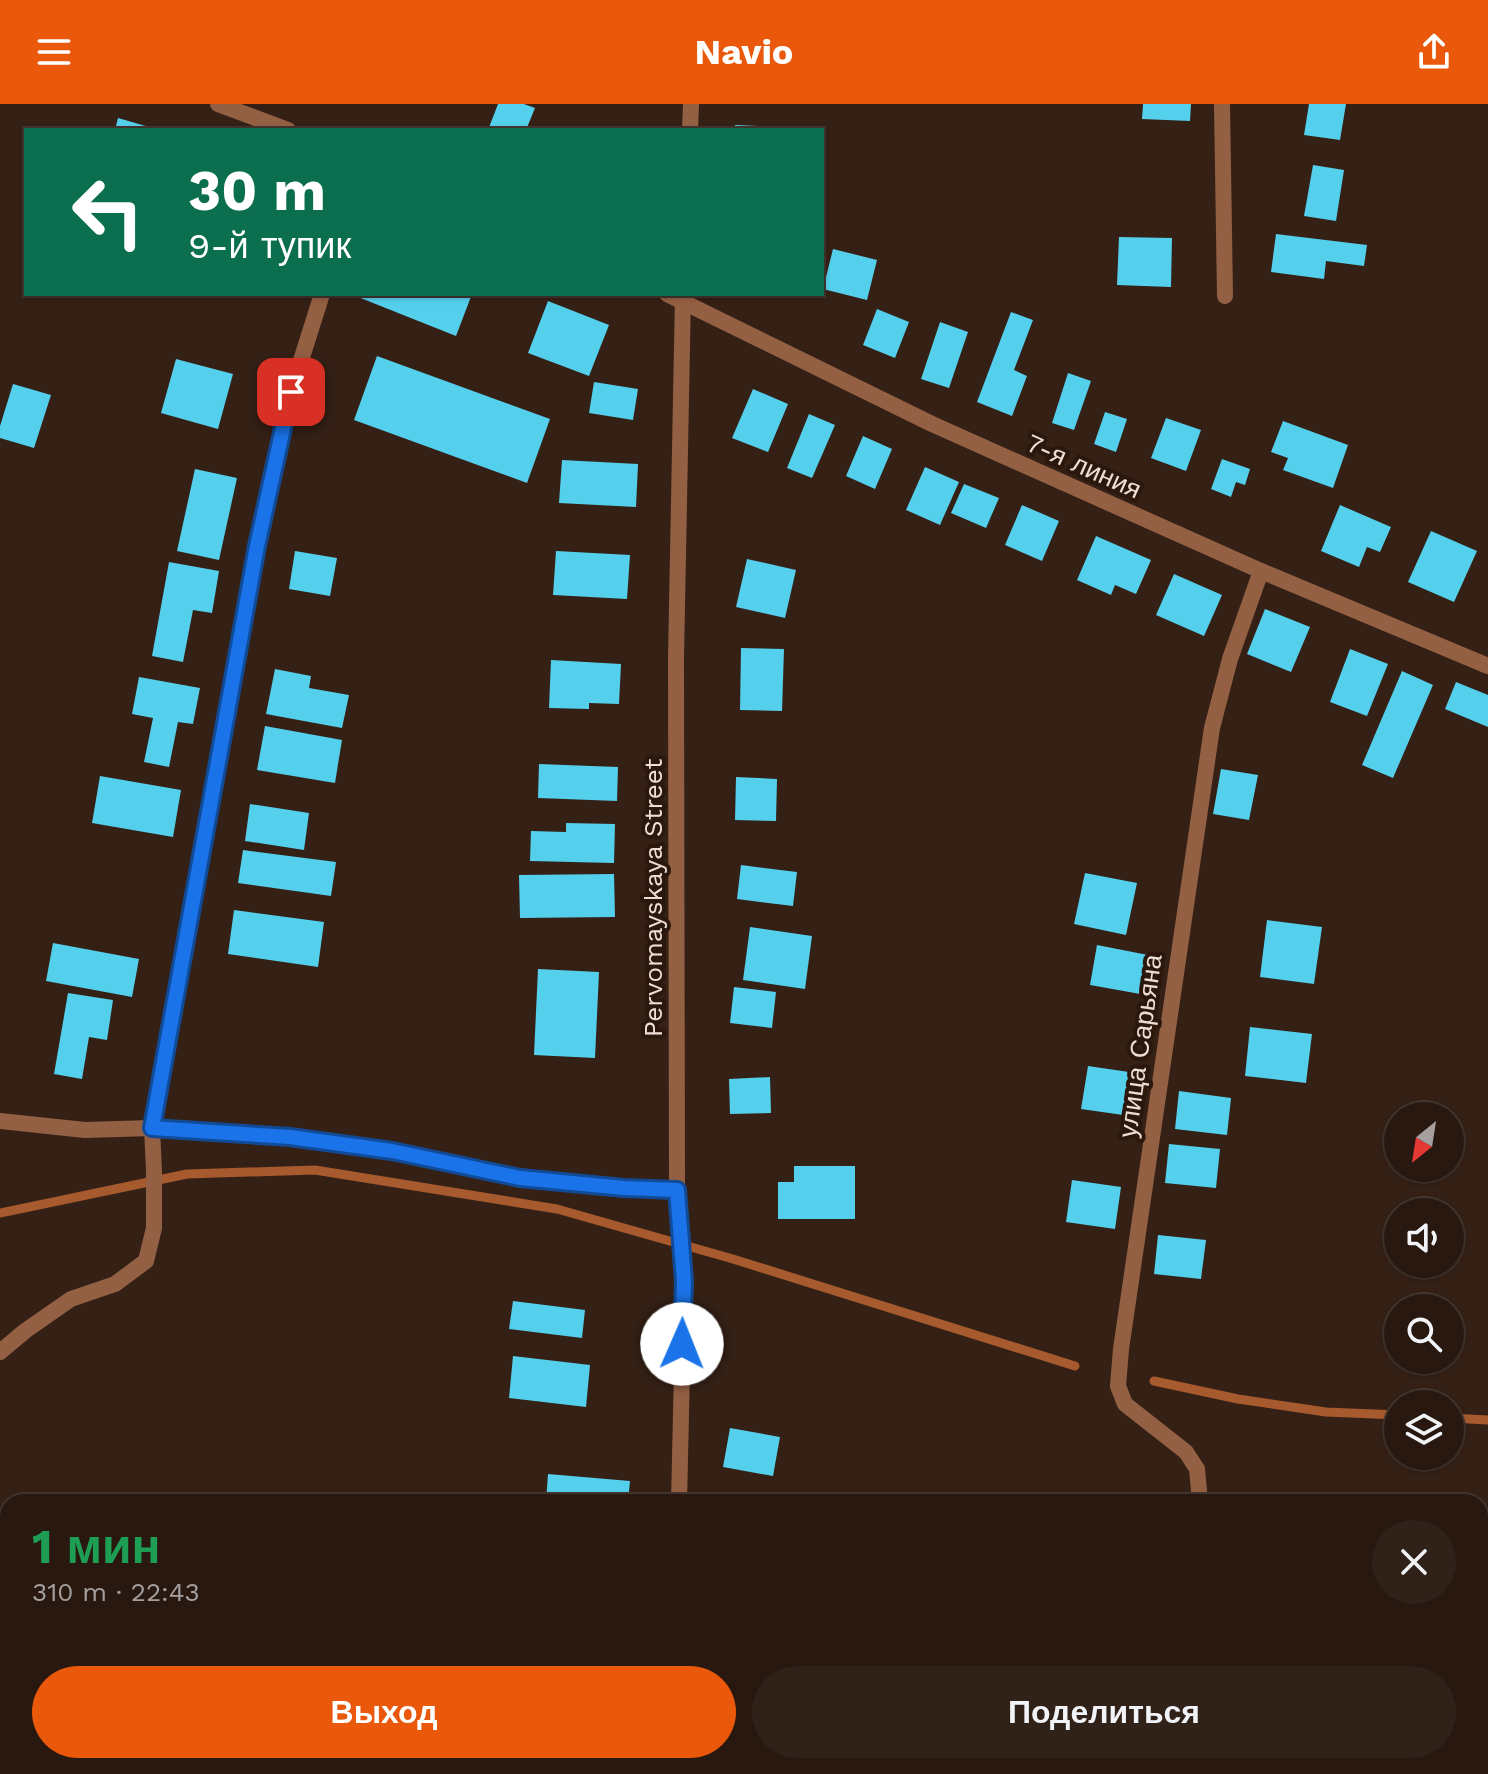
<!DOCTYPE html>
<html lang="ru">
<meta charset="utf-8">
<style>
body{margin:0;font-family:"Work Sans",sans-serif;background:#302119;color:#f1f3f6;height:100vh;display:flex;flex-direction:column;font-size:30px;white-space:nowrap}
*{box-sizing:border-box;margin:0}
p{font-size:26px;color:#a5a09f}
.icon{flex:none;width:44px;height:44px;fill:none;stroke:currentColor;stroke-width:2;stroke-linecap:round;stroke-linejoin:round}
.map{position:relative;flex:1;overflow:hidden}
.details{position:absolute;left:0px;top:1390px;width:1488px;height:280px;display:flex;flex-direction:column;background:#281810;border-radius:24px 24px 0 0;box-shadow:0 2px 6px #0004,0 0 0 2px #443730}
.details>*{flex:none}
.guide{position:absolute;left:24px;top:24px;width:800px;height:168px;border-radius:0px;box-shadow:0 2px 6px #0004,0 0 0 2px #443730;background:#0b6e4f;color:#fff;overflow:hidden}
.needle{width:52px;rotate:210deg}
.controls{position:absolute;left:1384px;top:998px;display:grid;gap:16px}
.controls a{display:grid;place-items:center;width:80px;height:80px;border-radius:50%;background:#281810;box-shadow:0 2px 6px #0004,0 0 0 2px #443730;font-size:40px}
.pin{position:absolute;display:grid;place-items:center;width:68px;height:68px;color:#fff;margin:-34px;border-radius:16px;box-shadow:0 4px 12px #0006}
.me{position:absolute;width:88px;margin:-44px;rotate:1deg;stroke-linejoin:round;filter:drop-shadow(0 0 6px #0008)}
.turn{display:flex;align-items:center;gap:28px;height:168px;padding:0 32px;font-size:36px}
.turn .icon{width:104px;height:104px;stroke-width:2.5}
.turn b{display:block;font-size:56px;line-height:68px}
.round{display:grid;place-items:center;flex:none;width:84px;height:84px;border-radius:42px;background:#302119}
.overview{display:flex;align-items:center;justify-content:space-between;height:136px;padding:0 32px}
h1{font-size:48px;font-weight:700;line-height:60px;color:#1e9e55}
.action{display:flex;gap:16px;margin-top:auto;padding:16px 32px}
.action a{flex:1;height:92px;border-radius:48px;background:#ea580c;color:#fff;font-size:32px;font-weight:700;line-height:92px;text-align:center}
.action a+a{background:#302119;color:#f1f3f6}
header{display:flex;justify-content:space-between;align-items:center;height:104px;padding:0 32px;background:#ea580c;color:#fff;font-size:36px;font-weight:700}
.map>svg:first-child{display:block}
</style>
<header><svg class="icon" aria-label="menu" viewBox="0 0 24 24"><path d="M4 6h16M4 12h16M4 18h16"/></svg>Navio<svg class="icon" aria-label="share" viewBox="0 0 24 24"><path d="M12 15V3M7 8l5-5 5 5M5 13v7h14v-7"/></svg></header>
<div class="map">
<svg width="1488" height="1670" viewBox="0 0 1488 1670">
<rect width="100%" height="100%" fill="#352015"/>
<g fill="none" stroke-linecap="round" stroke-linejoin="round">
<!-- stream -->
<g stroke="#a65a2e" stroke-width="9">
<polyline points="0,1109 187,1070 315,1066 557,1105 733,1155 1075,1262"/>
<polyline points="1154,1277 1238,1295 1326,1308 1398,1311"/>
<polyline points="1450,1314 1488,1316"/>
</g>
</g>
<!-- building -->
<g fill="#54cfec">
<polygon points="498,0 524,0 535,4 526,26 488,26"/>
<polygon points="1143,0 1191,0 1190,17 1142,15"/>
<polygon points="1309,0 1346,0 1340,36 1304,31"/>
<polygon points="118,14 156,25 156,26 115,26"/>
<polygon points="735,21 778,23 777,26 735,26"/>
<polygon points="1313,61 1344,66 1336,117 1304,112"/>
<polygon points="1276,130 1367,141 1364,162 1326,157 1324,175 1271,168"/>
<polygon points="1119,133 1172,134 1171,183 1117,181"/>
<polygon points="833,145 877,156 867,196 823,185"/>
<polygon points="359,190 472,190 456,232 358,193"/>
<polygon points="548,197 609,221 589,272 528,249"/>
<polygon points="877,205 909,218 895,254 863,241"/>
<polygon points="1011,208 1033,216 1014,266 1027,272 1012,312 977,298"/>
<polygon points="940,218 968,228 949,284 921,275"/>
<polygon points="377,252 550,315 527,379 354,316"/>
<polygon points="176,255 233,270 218,325 161,309"/>
<polygon points="1068,269 1091,277 1074,326 1052,319"/>
<polygon points="594,278 638,285 633,316 589,309"/>
<polygon points="13,280 51,291 34,344 0,334 0,322"/>
<polygon points="753,285 788,300 768,348 732,334"/>
<polygon points="1105,308 1127,315 1116,348 1094,340"/>
<polygon points="809,310 835,321 812,374 787,364"/>
<polygon points="1166,314 1201,326 1186,367 1151,354"/>
<polygon points="1283,317 1348,341 1333,384 1283,366 1288,354 1271,348"/>
<polygon points="863,332 892,345 875,385 846,372"/>
<polygon points="1222,355 1250,365 1245,381 1236,378 1231,393 1211,385"/>
<polygon points="562,356 638,360 636,403 559,399"/>
<polygon points="925,363 959,378 940,421 906,406"/>
<polygon points="195,365 237,374 219,456 177,447"/>
<polygon points="964,380 999,394 986,424 951,409"/>
<polygon points="1022,401 1059,417 1042,457 1005,441"/>
<polygon points="1340,401 1391,423 1380,448 1367,443 1359,463 1321,447"/>
<polygon points="1431,427 1477,447 1454,498 1408,478"/>
<polygon points="1096,432 1151,456 1136,490 1115,481 1111,491 1077,476"/>
<polygon points="295,447 337,454 330,492 289,485"/>
<polygon points="556,447 630,451 627,495 553,491"/>
<polygon points="747,455 796,466 785,514 736,503"/>
<polygon points="169,458 219,467 212,509 193,506 183,558 152,552"/>
<polygon points="1174,470 1222,491 1204,532 1156,511"/>
<polygon points="1265,505 1310,523 1291,568 1247,550"/>
<polygon points="741,544 784,545 782,607 740,606"/>
<polygon points="1350,545 1388,560 1367,612 1330,598"/>
<polygon points="551,556 621,560 619,600 589,599 589,605 549,604"/>
<polygon points="275,565 311,572 309,584 349,591 342,624 266,610"/>
<polygon points="1402,567 1433,581 1393,674 1362,661"/>
<polygon points="139,573 200,584 193,620 178,618 169,663 144,658 153,614 132,610"/>
<polygon points="1456,578 1488,591 1488,623 1445,605"/>
<polygon points="265,622 342,636 335,679 257,666"/>
<polygon points="539,660 618,663 617,697 538,694"/>
<polygon points="1221,665 1258,671 1249,716 1213,710"/>
<polygon points="100,672 181,686 173,733 92,719"/>
<polygon points="736,673 777,675 776,717 735,716"/>
<polygon points="250,700 309,709 304,746 245,737"/>
<polygon points="566,719 615,720 614,759 530,757 531,727 566,728"/>
<polygon points="243,746 336,758 331,792 238,779"/>
<polygon points="741,761 797,768 793,802 737,795"/>
<polygon points="1085,769 1137,779 1126,831 1074,820"/>
<polygon points="614,770 615,813 520,814 519,771"/>
<polygon points="234,806 324,818 318,863 228,850"/>
<polygon points="1267,816 1322,823 1314,880 1260,873"/>
<polygon points="750,823 812,832 805,885 743,876"/>
<polygon points="53,839 139,855 132,893 46,877"/>
<polygon points="1097,841 1153,852 1146,891 1090,881"/>
<polygon points="538,865 599,868 595,954 534,951"/>
<polygon points="734,883 776,888 772,924 730,919"/>
<polygon points="68,889 113,896 107,936 89,933 82,975 54,970"/>
<polygon points="1250,923 1312,930 1306,979 1245,972"/>
<polygon points="1088,962 1136,969 1130,1012 1081,1005"/>
<polygon points="770,973 771,1009 730,1010 729,975"/>
<polygon points="1179,987 1231,994 1227,1031 1175,1025"/>
<polygon points="1169,1040 1220,1045 1216,1084 1165,1079"/>
<polygon points="794,1062 855,1062 855,1115 778,1115 778,1078 794,1078"/>
<polygon points="1072,1076 1121,1083 1115,1125 1066,1118"/>
<polygon points="1158,1131 1206,1136 1201,1175 1154,1170"/>
<polygon points="513,1197 585,1206 582,1234 509,1225"/>
<polygon points="513,1252 590,1261 586,1303 509,1294"/>
<polygon points="730,1324 780,1333 773,1372 723,1363"/>
<polygon points="548,1370 630,1377 628,1398 546,1398"/>
<polygon points="729,1662 769,1662 768,1668 729,1664"/>
</g>
<g fill="none" stroke-linecap="round" stroke-linejoin="round">
<!-- lane -->
<polyline stroke="#946044" stroke-width="12" points="133,1670 133,1662"/>
<!-- street -->
<g stroke="#946044" stroke-width="16">
<polyline points="218,0 288,26"/>
<polyline points="1222,0 1225,192"/>
<polyline points="690,26 691,0"/>
<polyline points="667,190 932,320 1261,467 1488,562"/>
<polyline points="0,1017 85,1026 152,1024 290,1033 392,1047 520,1074 624,1084 677,1086"/>
<polyline points="0,1248 25,1227 71,1195 115,1180 146,1157 154,1124 154,1067 152,1024 172,910 257,442 291,288 322,190"/>
<polyline points="679,1398 684,1177 677,1086 676,554 683,190"/>
<polyline points="1200,1398 1197,1365 1186,1348 1125,1300 1118,1282 1121,1245 1212,624 1230,555 1261,467"/>
<polyline points="672,1670 672,1662"/>
<polyline points="1175,1670 1176,1662"/>
</g>
</g>
<g fill="none" stroke-linecap="round" stroke-linejoin="round">
<!-- route casing -->
<g stroke="#114b97" stroke-width="20">
<polyline id="route" points="291,288 257,442 152,1024 290,1033 392,1047 520,1074 624,1084 677,1086 684,1177 682,1240"/>
</g>
<!-- route -->
<use href="#route" stroke="#1a73e8" stroke-width="14"/>
</g>
<g text-anchor="middle" dominant-baseline="central" stroke-width="8" stroke-linejoin="round" paint-order="stroke">
<!-- street labels -->
<g font-size="26" fill="#ecded6" stroke="#2b170c">
<text transform="translate(1084 362) rotate(24)">7-я линия</text>
<text transform="translate(653 794) rotate(-90)">Pervomayskaya Street</text>
<text transform="translate(1140 942) rotate(-82)">улица Сарьяна</text>
</g>
</g>
</svg>
<div class="controls">
<a><svg class="needle" viewBox="-14 -14 28 28"><path d="M0-13l5 13h-10z" fill="#e53935"/><path d="M0 13l5-13h-10z" fill="#a5a09f"/></svg></a>
<a><svg class="icon" aria-label="sound" viewBox="0 0 24 24"><path d="M4 9h4l5-4v14l-5-4H4zM17 9q2 3 0 6"/></svg></a>
<a><svg class="icon" aria-label="search" viewBox="0 0 24 24"><circle cx="10" cy="10" r="6"/><path d="M15 15l6 6"/></svg></a>
<a><svg class="icon" aria-label="layers" viewBox="0 0 24 24"><path d="M12 4l9 5-9 5-9-5zM3 14l9 5 9-5"/></svg></a>
</div>
<div class="pin" style="left:291px;top:288px;background:#d93025"><svg class="icon" aria-label="arrive" viewBox="0 0 24 24"><path d="M6 21V4h12l-3 4 3 4H6"/></svg></div>
<svg class="me" style="left:682px;top:1240px" viewBox="-20 -20 40 40"><circle r="19" fill="#fff"/><path d="M0-13L10 11 0 6-10 11z" fill="#1a73e8"/></svg>
<div class="guide">
<div class="turn"><svg class="icon" aria-label="left" viewBox="0 0 24 24"><path d="M17 20v-9H6M10 6l-5 5 5 5"/></svg><div><b>30 m</b>9-й тупик</div></div>
</div>
<section class="details">
<div class="overview"><div><h1>1 мин</h1><p>310 m · 22:43</p></div><a class="round"><svg class="icon" aria-label="close" viewBox="0 0 24 24"><path d="M6 6l12 12M18 6L6 18"/></svg></a></div>
<div class="action"><a>Выход</a><a>Поделиться</a></div>
</section>
</div>
